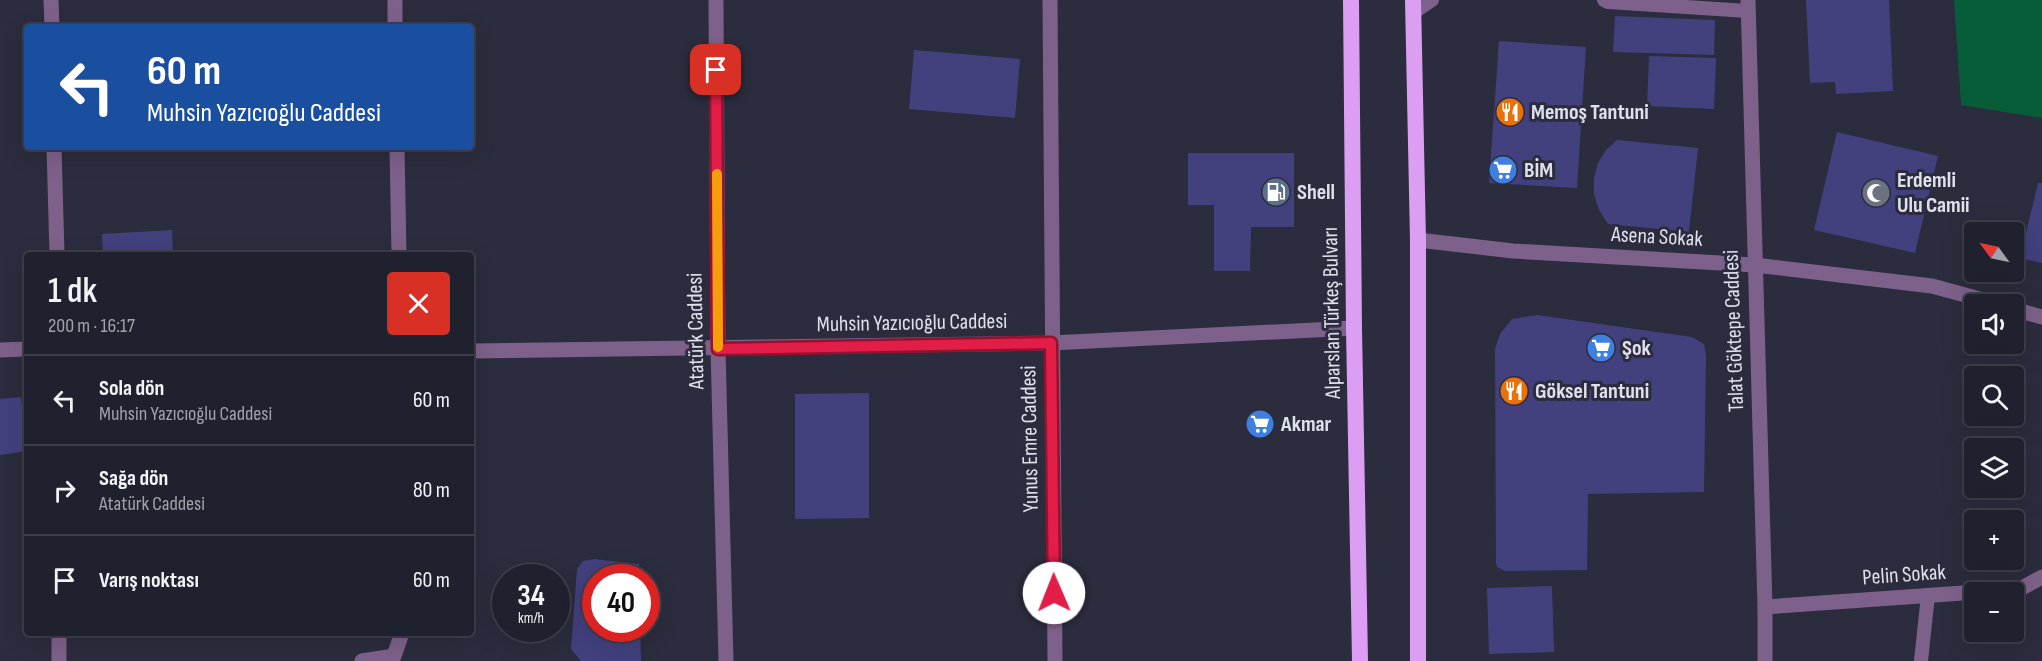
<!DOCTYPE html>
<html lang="tr">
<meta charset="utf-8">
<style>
body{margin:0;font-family:"Sofia Sans Condensed",sans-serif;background:#282936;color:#f1f3f6;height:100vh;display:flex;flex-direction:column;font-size:22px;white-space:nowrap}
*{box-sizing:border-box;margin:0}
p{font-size:20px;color:#a2a3aa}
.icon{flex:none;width:33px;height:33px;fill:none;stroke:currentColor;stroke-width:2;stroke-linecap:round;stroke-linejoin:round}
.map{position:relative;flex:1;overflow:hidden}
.details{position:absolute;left:24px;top:252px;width:450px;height:384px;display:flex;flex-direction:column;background:#20212e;border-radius:6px;box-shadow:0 6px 24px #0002,0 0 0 2px #3d3e4a}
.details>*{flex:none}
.guide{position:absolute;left:24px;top:24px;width:450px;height:126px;border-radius:6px;box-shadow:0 6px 24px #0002,0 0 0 2px #3d3e4a;background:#1a4fa0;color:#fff;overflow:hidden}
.needle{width:39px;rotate:303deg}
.buttons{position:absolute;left:1964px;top:222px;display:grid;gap:12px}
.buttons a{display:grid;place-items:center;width:60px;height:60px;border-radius:6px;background:#20212e;box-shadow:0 6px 24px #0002,0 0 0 2px #3d3e4a;font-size:30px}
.speed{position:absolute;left:492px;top:564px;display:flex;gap:12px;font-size:30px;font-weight:700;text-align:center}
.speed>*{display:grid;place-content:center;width:78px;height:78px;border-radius:50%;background:#20212e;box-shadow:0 6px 24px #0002,0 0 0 2px #3d3e4a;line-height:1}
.speed small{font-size:15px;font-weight:400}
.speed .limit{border:9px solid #d22;background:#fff;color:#111}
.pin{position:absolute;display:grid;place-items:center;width:51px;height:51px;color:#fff;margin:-26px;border-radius:12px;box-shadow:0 3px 9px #0006}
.me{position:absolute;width:66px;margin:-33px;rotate:359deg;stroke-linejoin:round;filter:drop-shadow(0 0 4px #0008)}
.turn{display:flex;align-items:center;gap:21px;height:126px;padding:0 24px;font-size:27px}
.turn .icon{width:78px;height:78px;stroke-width:2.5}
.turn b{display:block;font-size:42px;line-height:51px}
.round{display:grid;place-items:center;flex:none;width:63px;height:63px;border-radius:6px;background:#282936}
.overview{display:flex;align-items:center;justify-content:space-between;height:102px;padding:0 24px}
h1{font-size:36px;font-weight:600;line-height:45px}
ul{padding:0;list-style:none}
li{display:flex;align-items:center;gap:18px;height:90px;padding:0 24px;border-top:2px solid #3d3e4a}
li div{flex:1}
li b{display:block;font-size:22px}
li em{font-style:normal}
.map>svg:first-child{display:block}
</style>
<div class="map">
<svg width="2042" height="661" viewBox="0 0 2042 661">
<rect width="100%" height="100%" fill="#2b2c3d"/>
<!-- green -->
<polygon fill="#075c3a" points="1954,0 2042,0 2042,118 1961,105"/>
<!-- building -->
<g fill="#42417e">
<polygon points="1806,0 1889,0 1893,91 1836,94 1835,82 1810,83"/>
<polygon points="1615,16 1715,20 1714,55 1613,52"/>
<polygon points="1499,41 1586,47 1577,188 1489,183"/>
<polygon points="914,50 1020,59 1015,118 909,109"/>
<polygon points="1649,56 1716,58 1714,109 1647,106"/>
<polygon points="1837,132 1938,156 1915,253 1814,230"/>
<polygon points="1617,140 1698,148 1689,232 1608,224 1599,210 1594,194 1594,178 1598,163 1606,150"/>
<polygon points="1188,153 1294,153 1294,227 1251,227 1250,271 1214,271 1214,205 1188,205"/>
<polygon points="2038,183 2042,183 2042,263 2020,258"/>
<polygon points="172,230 173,255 103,255 102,234"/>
<polygon points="1537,315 1692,337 1704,344 1706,355 1704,492 1588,494 1587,570 1505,571 1497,567 1496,563 1495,349 1500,334 1512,319"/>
<polygon points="869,393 869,518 795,519 795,394"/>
<polygon points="21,397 27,451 0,455 0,399"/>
<polygon points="594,559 639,564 640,578 596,578 596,628 640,628 641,661 581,661 571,649 577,569 583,561"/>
<polygon points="1552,586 1554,652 1489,654 1487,588"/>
</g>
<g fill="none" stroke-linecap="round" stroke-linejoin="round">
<!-- service -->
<g stroke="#7e618a" stroke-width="14">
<polyline points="1604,0 1608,2 1748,11"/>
<polyline points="1413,13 1432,0"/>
<polyline points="1921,661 1928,595"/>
</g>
<!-- minor -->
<g stroke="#7e618a" stroke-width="15">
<polyline points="395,0 395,27"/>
<polyline points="397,147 399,255"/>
<polyline points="1418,240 1513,251 1755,265 1932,286 1998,304"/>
<polyline points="2013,309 2042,317"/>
<polyline points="1765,607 2020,589 2042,577"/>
<polyline points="362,661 394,656 402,633"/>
</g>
<!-- tertiary -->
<g stroke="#7e618a" stroke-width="15">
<polyline points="51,0 52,27"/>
<polyline points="716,0 718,349 726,661"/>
<polyline points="1050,0 1055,661"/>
<polyline points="1748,0 1765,607 1765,661"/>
<polyline points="54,147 57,255"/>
<polyline points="0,350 27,349"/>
<polyline points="471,351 1051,343 1354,328"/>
<polyline points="59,661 59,633"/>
</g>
<!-- trunk -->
<g stroke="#db9ef2" stroke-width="16">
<polyline points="1351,0 1354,328 1360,661"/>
<polyline points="1413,0 1418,240 1418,661"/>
</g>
</g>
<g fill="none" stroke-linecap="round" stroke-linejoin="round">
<!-- route casing -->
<g stroke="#92132f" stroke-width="15">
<polyline id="route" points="716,70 718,349 1051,343 1054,593"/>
</g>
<!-- route -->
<use href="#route" stroke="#e11d48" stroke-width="10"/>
<!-- slow -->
<polyline stroke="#f59e0b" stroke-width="10" points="717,174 718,347"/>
</g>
<!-- icons -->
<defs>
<g id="restaurant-disc" transform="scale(1.5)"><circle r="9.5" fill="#e8710a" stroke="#2b2c3d"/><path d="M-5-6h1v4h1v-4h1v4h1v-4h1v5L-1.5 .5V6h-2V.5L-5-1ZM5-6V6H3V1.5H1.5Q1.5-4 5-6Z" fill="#fff"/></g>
<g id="supermarket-disc" transform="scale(1.5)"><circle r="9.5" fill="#3f7fe0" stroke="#2b2c3d"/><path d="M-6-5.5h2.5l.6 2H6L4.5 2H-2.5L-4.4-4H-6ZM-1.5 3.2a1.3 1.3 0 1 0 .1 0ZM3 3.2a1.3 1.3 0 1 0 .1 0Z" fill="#fff"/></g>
<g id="fuel-disc" transform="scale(1.5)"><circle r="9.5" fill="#5c6f8a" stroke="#2b2c3d"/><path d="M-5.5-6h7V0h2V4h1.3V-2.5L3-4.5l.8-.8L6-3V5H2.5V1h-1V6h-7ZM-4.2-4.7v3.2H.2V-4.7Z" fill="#fff"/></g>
<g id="mosque-disc" transform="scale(1.5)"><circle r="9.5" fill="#6b7280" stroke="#2b2c3d"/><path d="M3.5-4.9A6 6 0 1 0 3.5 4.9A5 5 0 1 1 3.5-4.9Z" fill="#fff"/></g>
</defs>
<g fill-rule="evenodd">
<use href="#restaurant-disc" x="1510" y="112"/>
<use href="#supermarket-disc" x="1503" y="170"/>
<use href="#fuel-disc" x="1276" y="192"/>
<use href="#mosque-disc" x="1876" y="193"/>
<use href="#supermarket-disc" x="1601" y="348"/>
<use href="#restaurant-disc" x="1514" y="391"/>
<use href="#supermarket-disc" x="1260" y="424"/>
</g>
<g text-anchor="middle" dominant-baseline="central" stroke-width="6" stroke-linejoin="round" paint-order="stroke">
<!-- poi labels -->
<g font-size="22" font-weight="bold" fill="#dfe0eb" stroke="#2b2c3d" text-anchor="start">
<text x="1531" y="112">Memoş Tantuni</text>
<text x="1524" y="170">BİM</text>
<text x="1897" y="180">Erdemli<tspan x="1897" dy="25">Ulu Camii</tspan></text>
<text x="1297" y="192">Shell</text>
<text x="1622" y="348">Şok</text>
<text x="1535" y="391">Göksel Tantuni</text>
<text x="1281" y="424">Akmar</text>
</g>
<!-- street labels -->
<g font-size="22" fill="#dfe0eb" stroke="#2b2c3d">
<text transform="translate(1657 237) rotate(3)">Asena Sokak</text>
<text transform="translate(1332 313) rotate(-91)">Alparslan Türkeş Bulvarı</text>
<text transform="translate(912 323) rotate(-1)">Muhsin Yazıcıoğlu Caddesi</text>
<text transform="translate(696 331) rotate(-91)">Atatürk Caddesi</text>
<text transform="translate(1734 331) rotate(-92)">Talat Göktepe Caddesi</text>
<text transform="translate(1030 439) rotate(-91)">Yunus Emre Caddesi</text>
<text transform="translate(1904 575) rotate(-4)">Pelin Sokak</text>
</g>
</g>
</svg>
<div class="buttons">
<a><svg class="needle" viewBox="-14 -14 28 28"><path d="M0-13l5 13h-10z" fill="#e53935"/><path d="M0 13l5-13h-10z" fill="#a2a3aa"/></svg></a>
<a><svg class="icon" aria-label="sound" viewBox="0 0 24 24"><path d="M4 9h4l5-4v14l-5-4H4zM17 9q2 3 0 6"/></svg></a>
<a><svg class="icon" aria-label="search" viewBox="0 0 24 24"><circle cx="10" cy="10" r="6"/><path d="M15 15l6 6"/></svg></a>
<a><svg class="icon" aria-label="layers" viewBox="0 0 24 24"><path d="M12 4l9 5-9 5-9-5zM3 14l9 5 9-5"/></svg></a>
<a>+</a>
<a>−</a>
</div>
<div class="speed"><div>34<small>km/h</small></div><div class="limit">40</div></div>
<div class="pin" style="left:716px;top:70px;background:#d93025"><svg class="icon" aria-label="arrive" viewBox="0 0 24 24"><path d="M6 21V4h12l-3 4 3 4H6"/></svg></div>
<svg class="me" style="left:1054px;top:593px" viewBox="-20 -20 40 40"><circle r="19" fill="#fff"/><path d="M0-13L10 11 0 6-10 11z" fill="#e11d48"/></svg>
<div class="guide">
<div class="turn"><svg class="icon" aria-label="left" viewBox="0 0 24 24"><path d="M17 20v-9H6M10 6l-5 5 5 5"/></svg><div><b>60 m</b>Muhsin Yazıcıoğlu Caddesi</div></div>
</div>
<section class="details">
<div class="overview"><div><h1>1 dk</h1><p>200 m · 16:17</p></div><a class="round" style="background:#d93025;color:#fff"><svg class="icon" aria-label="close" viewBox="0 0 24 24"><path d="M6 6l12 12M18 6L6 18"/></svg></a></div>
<ul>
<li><svg class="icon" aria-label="left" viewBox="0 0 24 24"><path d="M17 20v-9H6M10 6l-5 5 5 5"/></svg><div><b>Sola dön</b><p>Muhsin Yazıcıoğlu Caddesi</p></div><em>60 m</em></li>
<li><svg class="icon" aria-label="right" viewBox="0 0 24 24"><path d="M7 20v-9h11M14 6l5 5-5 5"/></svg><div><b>Sağa dön</b><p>Atatürk Caddesi</p></div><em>80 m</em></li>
<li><svg class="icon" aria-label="arrive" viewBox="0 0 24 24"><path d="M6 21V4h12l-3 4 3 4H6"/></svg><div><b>Varış noktası</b></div><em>60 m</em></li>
</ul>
</section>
</div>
